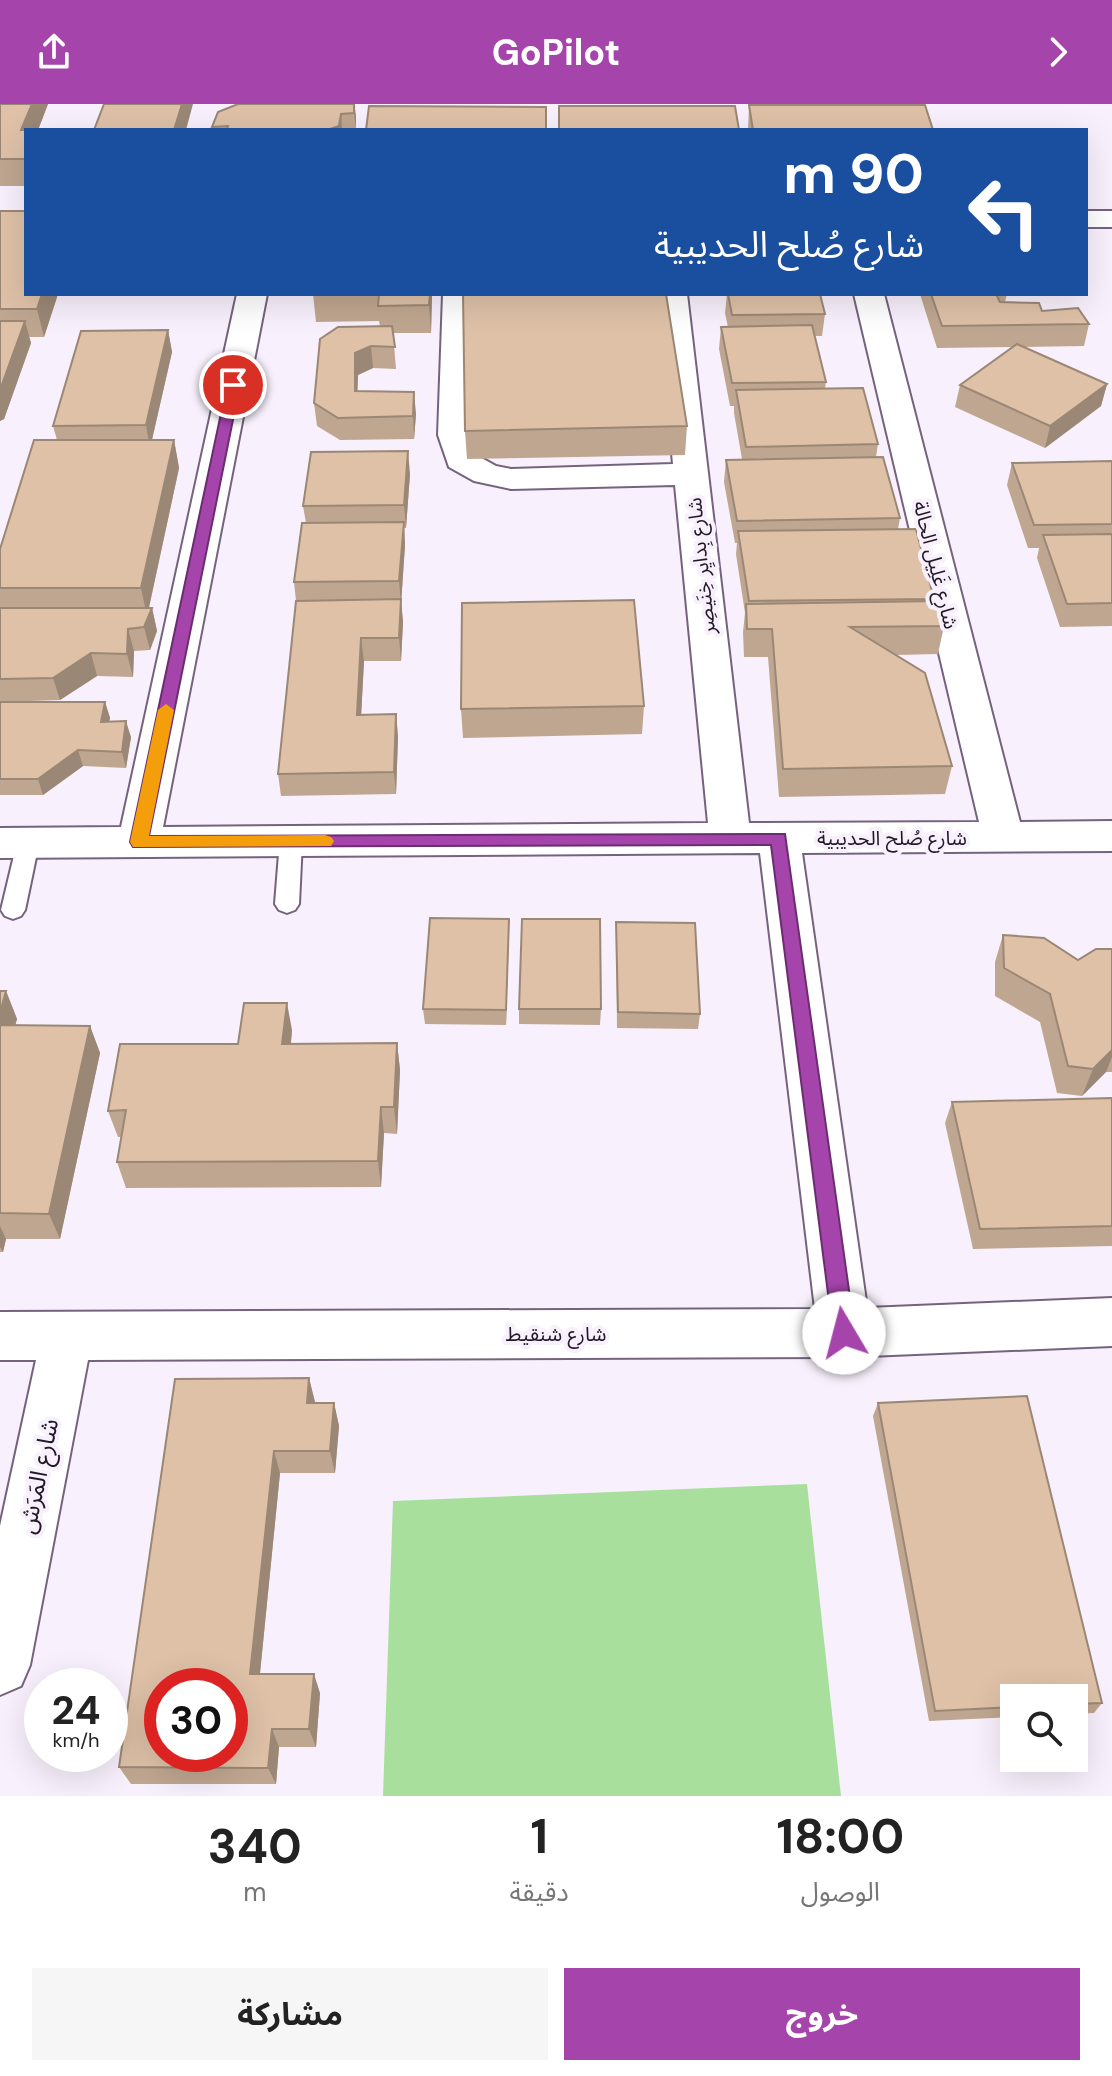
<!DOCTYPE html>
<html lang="ar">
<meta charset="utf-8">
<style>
body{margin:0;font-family:"DM Sans","Noto Sans Arabic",sans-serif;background:#f6f6f6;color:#222;direction:rtl;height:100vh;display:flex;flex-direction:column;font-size:30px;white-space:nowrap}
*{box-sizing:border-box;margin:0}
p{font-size:26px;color:#767676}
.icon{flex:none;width:44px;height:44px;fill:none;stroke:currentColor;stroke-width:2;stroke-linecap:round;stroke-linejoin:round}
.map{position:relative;height:1692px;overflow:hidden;direction:ltr}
.details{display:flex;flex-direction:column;background:#fff;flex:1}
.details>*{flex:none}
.top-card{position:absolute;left:24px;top:24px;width:1064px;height:168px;border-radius:0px;box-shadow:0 8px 32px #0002;direction:rtl;background:#1a4fa0;color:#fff;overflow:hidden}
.tools{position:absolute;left:1000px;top:1580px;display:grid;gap:16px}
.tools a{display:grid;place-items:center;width:88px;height:88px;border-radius:0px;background:#fff;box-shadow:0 8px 32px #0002;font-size:40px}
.speed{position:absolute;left:24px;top:1564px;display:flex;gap:16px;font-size:40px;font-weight:700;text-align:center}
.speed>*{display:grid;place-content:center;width:104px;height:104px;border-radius:50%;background:#fff;box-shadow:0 8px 32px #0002;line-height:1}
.speed small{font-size:20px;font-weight:400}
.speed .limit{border:12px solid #d22;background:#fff;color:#111}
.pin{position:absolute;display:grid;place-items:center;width:68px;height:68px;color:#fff;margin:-34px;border:4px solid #fff;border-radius:50%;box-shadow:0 2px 8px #0007}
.me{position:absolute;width:88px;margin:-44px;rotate:352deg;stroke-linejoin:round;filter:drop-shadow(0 0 6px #0008)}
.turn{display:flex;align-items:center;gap:28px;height:168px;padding:0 32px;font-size:36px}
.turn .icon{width:104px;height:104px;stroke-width:2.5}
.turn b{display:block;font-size:56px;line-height:68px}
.eta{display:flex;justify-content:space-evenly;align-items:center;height:136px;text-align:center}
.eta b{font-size:48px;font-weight:700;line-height:56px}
.primary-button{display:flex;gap:16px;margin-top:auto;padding:16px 32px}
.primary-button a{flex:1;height:92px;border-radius:0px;background:#a545ac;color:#fff;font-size:32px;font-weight:700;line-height:92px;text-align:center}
.primary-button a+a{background:#f6f6f6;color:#222}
header{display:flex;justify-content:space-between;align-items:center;height:104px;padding:0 32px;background:#a545ac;color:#fff;font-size:36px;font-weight:700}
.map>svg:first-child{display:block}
</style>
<header><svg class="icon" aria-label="forward" viewBox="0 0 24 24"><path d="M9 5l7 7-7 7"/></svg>GoPilot<svg class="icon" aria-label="share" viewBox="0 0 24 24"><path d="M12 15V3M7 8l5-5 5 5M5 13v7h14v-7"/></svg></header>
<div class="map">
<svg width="1112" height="1692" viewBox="0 0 1112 1692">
<rect width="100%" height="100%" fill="#f8f0fc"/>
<!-- green -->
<polygon fill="#a8df9c" points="807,1380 841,1692 383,1692 393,1397"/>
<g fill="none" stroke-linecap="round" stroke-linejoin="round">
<!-- lane casing -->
<g stroke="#75637e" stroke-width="4">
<g id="lane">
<polygon points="291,729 299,731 302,737 299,800 295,806 287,809 279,806 275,800 280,737 283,731"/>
<polygon points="28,731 36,733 39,739 25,806 21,812 13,815 5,812 1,806 17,739 20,733"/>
</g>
</g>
<!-- street casing -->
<g stroke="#75637e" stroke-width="4">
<g id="street">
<rect x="1086" y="107" width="26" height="16"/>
<polygon points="237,190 267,190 163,723 708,719 675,381 511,385 474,377 449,363 438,331 443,190 473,190 470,331 476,351 496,362 511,365 673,360 657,190 687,190 749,719 979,718 854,190 884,190 1020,718 1112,717 1112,747 802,749 867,1204 1112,1194 1112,1242 844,1253 88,1256 30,1561 21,1582 0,1591 0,1422 36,1256 0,1256 0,1208 815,1205 760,749 0,754 0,724 121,723"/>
</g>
</g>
<!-- lane -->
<use href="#lane" fill="#fff" fill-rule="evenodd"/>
<!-- street -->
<use href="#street" fill="#fff" fill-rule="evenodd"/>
</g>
<!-- wall -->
<g fill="#bfa690">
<polygon points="0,0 48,0 38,26 26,26 26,82 0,82"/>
<polygon points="355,0 356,26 212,26 212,23"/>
<polygon points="749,1 933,26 748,26"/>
<polygon points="0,107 26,190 58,190 44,233 29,233 31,239 4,315 0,317"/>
<polygon points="313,190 432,190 431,229 393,229 396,265 373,264 358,271 357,287 416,310 414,335 340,336 317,322 314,299 380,222 379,217 316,218"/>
<polygon points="727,190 820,190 825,210 822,232 814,232 826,278 825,285 878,340 876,353 900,414 898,425 934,495 944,522 938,550 896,551 952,662 945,690 779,693 768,553 744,553 743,528 745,509 736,450 737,439 735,439 724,378 726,356 742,355 734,309 734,302 730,302 719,245 721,223 728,223 725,209"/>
<polygon points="920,190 1007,190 1005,198 1042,207 1089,220 1084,242 1023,243 1107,280 1101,302 1045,344 955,303 960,281 1014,243 937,244"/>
<polygon points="168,226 172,248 152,336 174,336 179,364 149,504 152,504 157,527 150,546 134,547 133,573 97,572 60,596 0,598 0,445 57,336 53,322"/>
<polygon points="687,322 685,351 467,355 465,327"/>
<polygon points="1112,357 1112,522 1060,523 1037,454 1039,444 1028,444 1007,381 1012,359"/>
<polygon points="410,370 406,424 404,424 405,441 401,500 403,518 401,557 364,557 361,611 396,610 398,633 396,690 281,692 278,670 296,497 294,478 306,419 303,402"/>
<polygon points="0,598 105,598 110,614 109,618 131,633 126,664 83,662 43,691 0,691"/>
<polygon points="644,602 642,630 463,634 461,605"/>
<polygon points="509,815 506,921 425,920 423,905"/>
<polygon points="616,818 700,910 698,925 617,924"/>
<polygon points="1003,831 1078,856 1112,845 1112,968 1106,968 1082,992 1057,989 1040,918 995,892 995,858"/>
<polygon points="0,887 6,887 17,915 15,921 90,922 100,949 60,1135 6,1135 3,1148 0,1148"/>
<polygon points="519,905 601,905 600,921 519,920"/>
<polygon points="292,926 291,940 397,939 400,966 397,1030 384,1029 381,1083 126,1084 117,1058 122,1033 118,1033 108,1007 238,940"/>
<polygon points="1112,994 1112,1142 973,1145 945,1019 952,998"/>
<polygon points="309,1274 315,1299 334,1299 339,1322 335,1369 280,1369 260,1570 320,1589 316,1643 279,1643 276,1680 131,1680 119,1663"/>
<polygon points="878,1299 1102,1599 1094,1609 1074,1610 1074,1594 1014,1594 1014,1613 929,1617 873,1312"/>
</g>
<!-- shaded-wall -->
<g fill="#9b8775">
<polygon points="32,0 48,0 38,26 21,26"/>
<polygon points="182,0 193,0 186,26 174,26"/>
<polygon points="354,0 356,12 356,26 354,9"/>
<polygon points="341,10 342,26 327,26"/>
<polygon points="42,190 58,190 44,233 37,205"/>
<polygon points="430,190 432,190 431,229 429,201"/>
<polygon points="25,217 31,239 4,315 0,317 0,286"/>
<polygon points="168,226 172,248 150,344 146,321"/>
<polygon points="371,242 373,264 358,271 357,309 355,287 355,249"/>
<polygon points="1107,280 1101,302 1045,344 1050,322"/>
<polygon points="414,288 416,310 414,335 413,312"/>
<polygon points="174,336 179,364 147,512 141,484"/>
<polygon points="408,347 410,370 406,424 404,401"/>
<polygon points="404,418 405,441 401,500 399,477"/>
<polygon points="401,495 403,518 401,557 399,534"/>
<polygon points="152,504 157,527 150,546 144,523"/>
<polygon points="128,525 134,547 133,573 127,550"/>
<polygon points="361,534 364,557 360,634 357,611"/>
<polygon points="91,549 97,572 60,596 53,574"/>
<polygon points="105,598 110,614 105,634 101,618"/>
<polygon points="396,610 398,633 396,690 394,668"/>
<polygon points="126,617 131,633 126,664 122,648"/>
<polygon points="78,646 83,662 43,691 38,675"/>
<polygon points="509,815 509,831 506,921 506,906"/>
<polygon points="6,887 17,915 8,948 0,929 0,909"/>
<polygon points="287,899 292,926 288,967 282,940"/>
<polygon points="90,922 100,949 60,1135 49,1110"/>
<polygon points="397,939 400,966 397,1030 394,1003"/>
<polygon points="1112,946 1112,953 1106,968 1082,992 1093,965"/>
<polygon points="381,1003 384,1029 381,1083 378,1057"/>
<polygon points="0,1122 6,1135 3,1148 0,1143"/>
<polygon points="309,1274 315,1298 313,1322 307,1299"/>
<polygon points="334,1299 339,1322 335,1369 330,1347"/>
<polygon points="274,1347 280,1369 258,1588 250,1570"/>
<polygon points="314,1570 320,1589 316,1643 309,1625"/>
<polygon points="272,1625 279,1643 276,1680 268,1664"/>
</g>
<!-- building -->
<g fill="#dec1a7" stroke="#9b8775" stroke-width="2" fill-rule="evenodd">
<polygon points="0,0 32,0 21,26 26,26 26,55 0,55"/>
<polygon points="104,0 182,0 174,26 94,26"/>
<polygon points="238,0 354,0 354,9 341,10 339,22 327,26 227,26 228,22 212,23 218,8"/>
<polygon points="749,1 925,1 933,26 753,26"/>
<polygon points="369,2 546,3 546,26 366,26"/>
<polygon points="559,2 735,2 739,26 559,26"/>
<polygon points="0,107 26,107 26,190 42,190 37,205 0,205"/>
<polygon points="379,190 430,190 429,201 378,202"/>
<polygon points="463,190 666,190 687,322 465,327"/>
<polygon points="728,190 820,190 825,210 732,211"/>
<polygon points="931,190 996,190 1000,198 1039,199 1042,207 1078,204 1089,220 942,222"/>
<polygon points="0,217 25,217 0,286"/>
<polygon points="812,221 826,278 732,279 721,223"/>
<polygon points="392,222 395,243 371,242 355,249 355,287 414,288 413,312 338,314 314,299 320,235 338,223"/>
<polygon points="168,226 146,321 53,322 81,227"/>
<polygon points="1017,240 1107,280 1050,322 960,281"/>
<polygon points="863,284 878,340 746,343 736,286"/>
<polygon points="34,336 174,336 141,484 0,484 0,445"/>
<polygon points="408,347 404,401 303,402 311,348"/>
<polygon points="883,353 900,414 737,417 726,356"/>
<polygon points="1112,357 1112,420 1034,421 1012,359"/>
<polygon points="404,418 399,477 294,478 302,419"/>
<polygon points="916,425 934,495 749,497 738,427"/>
<polygon points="1112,430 1112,499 1067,500 1043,431"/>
<polygon points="401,495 399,534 361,534 357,611 396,610 394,668 278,670 296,497"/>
<polygon points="634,496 644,602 461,605 462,499"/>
<polygon points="938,497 944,522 850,523 925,569 952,662 783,665 772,525 747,525 746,500"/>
<polygon points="0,504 152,504 144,523 128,525 127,550 91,549 53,574 0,575"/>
<polygon points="0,598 105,598 101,618 126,617 122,648 78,646 38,675 0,675"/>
<polygon points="430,814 509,815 506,906 423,905"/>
<polygon points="522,815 600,815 601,905 519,905"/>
<polygon points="616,818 695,819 700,910 618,908"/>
<polygon points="1003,831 1044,834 1078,856 1096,845 1112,845 1112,946 1093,965 1068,962 1050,890 1004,864"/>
<polygon points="0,887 6,887 0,909"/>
<polygon points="244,899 287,899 282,940 397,939 394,1003 381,1003 378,1057 117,1058 126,1006 108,1007 120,940 238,940"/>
<polygon points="0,921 90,922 49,1110 0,1109"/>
<polygon points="1112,994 1112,1122 980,1125 952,998"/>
<path d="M309,1274l-2,25h27l-4,48h-56l-24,223h64l-5,55h-37l-4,39 -149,-1 56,-388zM162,1582h68v68h-68z"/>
<polygon points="1027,1292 1102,1599 1074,1600 1074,1594 1014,1594 1014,1603 935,1607 878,1299"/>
</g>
<!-- route -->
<polygon fill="#a545ac" stroke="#6b2d70" stroke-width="2" points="233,277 240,281 149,732 785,730 855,1229 852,1236 844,1239 836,1236 833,1229 771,741 133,743 130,738 227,281"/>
<!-- slow -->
<polygon fill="#f59e0b" points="166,600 174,606 149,732 325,731 331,733 334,737 331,742 133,743 130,738 158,606"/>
<g text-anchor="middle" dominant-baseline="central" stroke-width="8" stroke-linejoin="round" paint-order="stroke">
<!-- street labels -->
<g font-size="20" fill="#211924" stroke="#f8f0fc">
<text transform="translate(936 461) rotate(76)">شارع غَلِيل الحالة</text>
<text transform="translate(701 462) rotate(-96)">شارع بِدايِر خِنَيصِر</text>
<text x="892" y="734">شارع صُلح الحديبية</text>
<text x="556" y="1230">شارع شنقيط</text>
</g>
<!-- near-street labels -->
<g font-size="24" fill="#211924" stroke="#f8f0fc">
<text transform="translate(38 1372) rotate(-78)">شارع المَرَش</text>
</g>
</g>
</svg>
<div class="tools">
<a><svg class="icon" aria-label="search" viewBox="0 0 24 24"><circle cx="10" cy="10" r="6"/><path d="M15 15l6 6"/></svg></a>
</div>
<div class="speed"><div>24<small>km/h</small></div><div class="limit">30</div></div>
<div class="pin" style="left:233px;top:281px;background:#d93025"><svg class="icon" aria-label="arrive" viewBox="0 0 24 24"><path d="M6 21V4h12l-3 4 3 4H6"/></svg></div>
<svg class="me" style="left:844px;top:1229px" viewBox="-20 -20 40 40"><circle r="19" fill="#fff"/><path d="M0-13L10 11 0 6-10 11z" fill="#a545ac"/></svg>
<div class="top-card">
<div class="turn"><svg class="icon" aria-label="left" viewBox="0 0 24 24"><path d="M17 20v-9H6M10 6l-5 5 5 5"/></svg><div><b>90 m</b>شارع صُلح الحديبية</div></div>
</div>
</div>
<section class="details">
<div class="eta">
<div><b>18:00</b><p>الوصول</p></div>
<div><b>1</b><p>دقيقة</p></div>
<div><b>340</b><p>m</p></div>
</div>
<div class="primary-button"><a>خروج</a><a>مشاركة</a></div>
</section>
